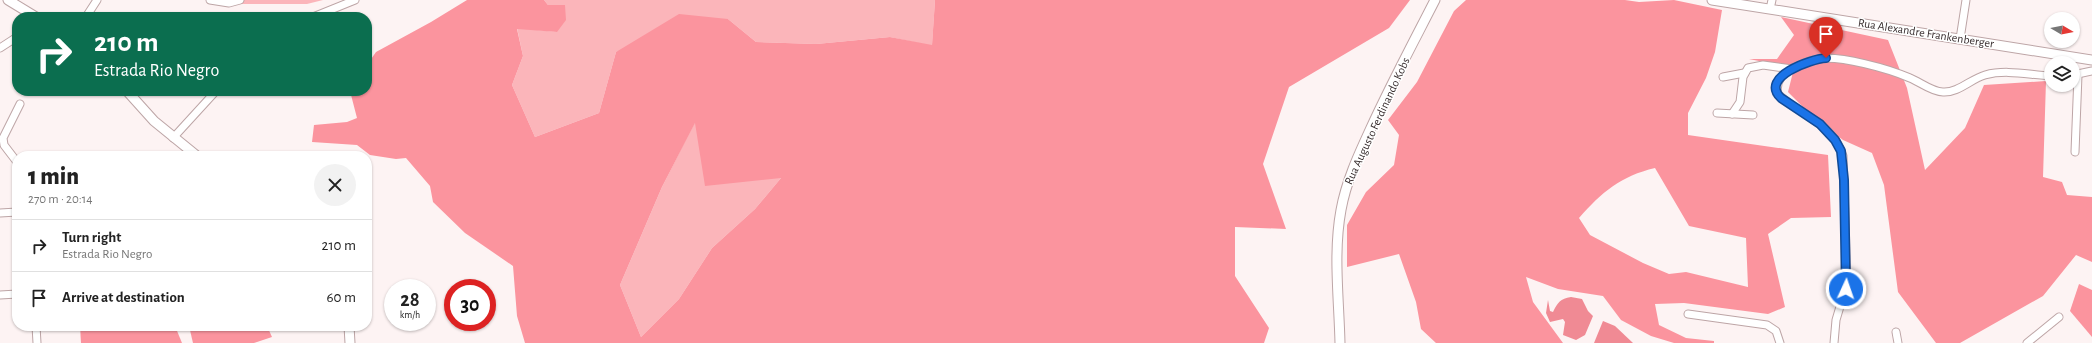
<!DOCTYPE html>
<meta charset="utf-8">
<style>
body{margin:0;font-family:"Alegreya Sans",sans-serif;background:#f2f2f2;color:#222;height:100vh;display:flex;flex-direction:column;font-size:15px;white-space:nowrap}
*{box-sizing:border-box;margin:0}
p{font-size:13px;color:#767676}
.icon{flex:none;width:22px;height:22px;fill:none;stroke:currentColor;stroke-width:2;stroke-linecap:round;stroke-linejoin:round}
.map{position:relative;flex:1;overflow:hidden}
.sheet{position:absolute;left:12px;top:151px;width:360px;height:180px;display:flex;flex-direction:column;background:#fff;border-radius:16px;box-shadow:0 1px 3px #0004}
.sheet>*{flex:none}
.top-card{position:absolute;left:12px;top:12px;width:360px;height:84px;border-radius:16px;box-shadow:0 1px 3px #0004;background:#0b6e4f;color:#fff;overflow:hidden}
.needle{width:26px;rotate:100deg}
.buttons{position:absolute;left:2044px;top:12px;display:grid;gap:8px}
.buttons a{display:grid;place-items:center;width:36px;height:36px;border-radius:50%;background:#fff;box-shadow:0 1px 3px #0004;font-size:20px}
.speed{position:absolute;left:384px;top:279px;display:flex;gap:8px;font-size:20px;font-weight:700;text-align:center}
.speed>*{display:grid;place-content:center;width:52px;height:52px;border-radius:50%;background:#fff;box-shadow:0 1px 3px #0004;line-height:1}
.speed small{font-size:10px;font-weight:400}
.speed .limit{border:6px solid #d22;background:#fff;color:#111}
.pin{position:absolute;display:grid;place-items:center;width:34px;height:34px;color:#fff;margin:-41px -17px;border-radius:50% 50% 50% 0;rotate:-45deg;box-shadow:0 0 4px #0007}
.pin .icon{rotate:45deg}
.me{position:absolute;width:44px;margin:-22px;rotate:3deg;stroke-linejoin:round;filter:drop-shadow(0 0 3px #0008)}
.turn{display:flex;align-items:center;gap:14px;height:84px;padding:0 16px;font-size:18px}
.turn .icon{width:52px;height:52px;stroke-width:2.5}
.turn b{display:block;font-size:28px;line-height:34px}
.round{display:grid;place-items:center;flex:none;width:42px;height:42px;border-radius:21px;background:#f2f2f2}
.headline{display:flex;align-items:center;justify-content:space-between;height:68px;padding:0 16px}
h1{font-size:24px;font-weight:800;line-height:30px}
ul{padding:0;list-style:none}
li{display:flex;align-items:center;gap:12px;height:52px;padding:0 16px;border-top:1px solid #e0e0e0}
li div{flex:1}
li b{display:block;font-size:15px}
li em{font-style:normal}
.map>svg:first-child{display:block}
</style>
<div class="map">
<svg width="2092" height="343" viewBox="0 0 2092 343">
<rect width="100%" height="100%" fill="#fdf3f3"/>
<!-- green -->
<g fill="#fbb5ba">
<polygon points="225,0 323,0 307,4 228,4"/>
<polygon points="544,0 935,0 932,46 890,37 816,44 756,42 728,19 616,52 599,113 535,137 512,85 523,56 517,28 557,32 548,5"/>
<polygon points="695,122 781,178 755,209 712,248 679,299 641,337 620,285 662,187"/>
</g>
<!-- forest -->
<g fill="#fb949e" fill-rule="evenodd">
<path d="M467,0h77l4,5h17l1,15 -9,12 -40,-3 6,27 -11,29 23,52 64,-24 17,-61 63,-38 49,5 28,23 60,2 74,-7 42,8 3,-45h475l-21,28 -100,59 -26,77 23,65 -51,-2v49l34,52 -5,15h-739l-8,-27 -4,-50 -48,-33 -32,-31 -3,-16 -24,-28 -10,1 -26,-4 -13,-10 -45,-3 2,-17 33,-3 10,-4 -7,-27h17v-26l9,-13 55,-30zM695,123l10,63 76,-8 -26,31 -43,39 -33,51 -38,38 -21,-52 42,-98z"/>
<path d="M1466,0h159l14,2 35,-2 48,10 -7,42 -9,26 -18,35v22l140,20 3,62 -40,1 -23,16 17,73 -17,7 -84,-11 -29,1 4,21 27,13 28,3v2h-40l-23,-7 -30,-16 -18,-24 -45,-7 -32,-12 7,25 30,41h-127l-15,-14 -5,-27 -17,-48 -52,13v-42l19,-33 28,-27 5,-30 -11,-15 29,-38 37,-71zM1655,168l34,58 57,12 2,49 -62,-15 -17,2 -26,-11 -53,-28 -11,-17c23,-26 42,-42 76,-50z"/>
<polygon points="1781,17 1888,40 1907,88 1925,170 1965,128 1984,85 2046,81 2043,177 2062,182 2067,195 2092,197 2092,262 2076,255 2043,296 1960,343 1936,343 1898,292 1884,185 1872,153 1843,140 1814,118 1788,92 1794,68 1749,59 1777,59 1794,35"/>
<polygon points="2079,284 2092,290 2092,337 2070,311"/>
<polygon points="80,326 175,326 182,343 81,343"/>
<polygon points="189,326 267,326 272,337 254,343 193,343"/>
</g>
<!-- water -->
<g fill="#f08a94">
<path d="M1571,297l11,2 6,12 5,5 -8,19 -9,5 -13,-5 2,-13 -2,-3 -13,3 -4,-9 2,-13 2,11 3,1c5,-10 7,-13 18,-15z"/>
<polygon points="1603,321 1615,326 1633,343 1594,343"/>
</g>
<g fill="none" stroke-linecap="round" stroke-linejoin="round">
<!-- minor casing -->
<g stroke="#bda5a6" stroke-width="9">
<g id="minor">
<polyline points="210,0 229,3 240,0"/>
<polyline points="1770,9 1772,0"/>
<polyline points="86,17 97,0"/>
<polyline points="313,17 355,0"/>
<polyline points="1960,39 1966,0"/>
<polyline points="0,48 17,37"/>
<polyline points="2073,75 2092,71"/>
<polyline points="1723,77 1744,73"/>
<polyline points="1717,113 1753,115"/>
<polyline points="1732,114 1740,102 1743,77 1748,68 1763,65 1792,69"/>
<polyline points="173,138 216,91"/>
<polyline points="2075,152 2078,75"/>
<polyline points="17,162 4,145 3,138 20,104"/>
<polyline points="0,213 17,212"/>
<polyline points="0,295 17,294"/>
<polyline points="1688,314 1767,325 1776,331 1780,343"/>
<polyline points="36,326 37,343"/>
<polyline points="1896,332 1898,343"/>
<path d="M1834,343l2,-23 11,-37 -4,-127c-9,-32 -43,-41 -65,-62 -3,-12 3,-20 15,-26 7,-3 16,-8 25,-9 22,-4 71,10 92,19 10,4 22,14 33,14 15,1 28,-13 42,-17 22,-6 44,0 66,1"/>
<polyline points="2027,343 2059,317"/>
</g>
</g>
<!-- tertiary casing -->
<g stroke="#bda5a6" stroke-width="11">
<g id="tertiary">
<polyline points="8,0 36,17"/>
<polyline points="1712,0 2092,60"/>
<polyline points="127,91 154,121 197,156"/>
<polyline points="349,326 350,343"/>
<path d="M1340,343c-1,-44 -7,-90 1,-133 5,-28 17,-54 29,-80 20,-44 43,-87 65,-130"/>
</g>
</g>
<!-- minor -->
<use href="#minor" stroke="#fff" stroke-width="7"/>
<!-- tertiary -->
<use href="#tertiary" stroke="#fff" stroke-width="9"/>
</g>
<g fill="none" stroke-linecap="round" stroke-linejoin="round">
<!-- route casing -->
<g stroke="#114b97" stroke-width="10">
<path id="route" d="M1826,58c-15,1 -67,19 -45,40l39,26 15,16 6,11 3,29 2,109"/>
</g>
<!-- route -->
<use href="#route" stroke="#1a73e8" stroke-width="7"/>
</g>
<g text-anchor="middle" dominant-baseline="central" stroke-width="3" stroke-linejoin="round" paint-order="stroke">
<!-- street labels -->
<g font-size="12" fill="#372d2e" stroke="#fff">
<text transform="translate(1926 33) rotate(9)">Rua Alexandre Frankenberger</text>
<text transform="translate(1377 121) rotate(-65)">Rua Augusto Ferdinando Kobs</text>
</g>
</g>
</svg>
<div class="buttons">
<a><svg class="needle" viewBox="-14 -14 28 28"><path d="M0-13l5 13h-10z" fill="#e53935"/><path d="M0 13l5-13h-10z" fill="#767676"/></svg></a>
<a><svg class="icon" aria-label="layers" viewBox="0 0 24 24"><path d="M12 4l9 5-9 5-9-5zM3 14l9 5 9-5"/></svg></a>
</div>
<div class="speed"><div>28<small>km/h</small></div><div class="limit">30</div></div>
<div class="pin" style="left:1826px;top:58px;background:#d93025"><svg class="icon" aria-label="arrive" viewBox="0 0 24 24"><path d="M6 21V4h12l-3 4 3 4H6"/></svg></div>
<svg class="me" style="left:1846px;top:289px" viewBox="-20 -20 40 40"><circle r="17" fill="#1a73e8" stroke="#fff" stroke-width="3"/><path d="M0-11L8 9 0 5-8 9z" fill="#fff"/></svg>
<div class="top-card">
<div class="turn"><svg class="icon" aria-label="right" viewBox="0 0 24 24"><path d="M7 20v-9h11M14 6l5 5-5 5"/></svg><div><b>210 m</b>Estrada Rio Negro</div></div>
</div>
<section class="sheet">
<div class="headline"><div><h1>1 min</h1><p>270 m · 20:14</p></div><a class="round"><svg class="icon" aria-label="close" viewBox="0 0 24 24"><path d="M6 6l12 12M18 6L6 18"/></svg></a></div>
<ul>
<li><svg class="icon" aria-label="right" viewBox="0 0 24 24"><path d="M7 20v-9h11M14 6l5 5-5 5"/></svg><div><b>Turn right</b><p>Estrada Rio Negro</p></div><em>210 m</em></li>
<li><svg class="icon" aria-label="arrive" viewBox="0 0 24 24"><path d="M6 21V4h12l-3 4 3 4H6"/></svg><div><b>Arrive at destination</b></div><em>60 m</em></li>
</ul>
</section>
</div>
